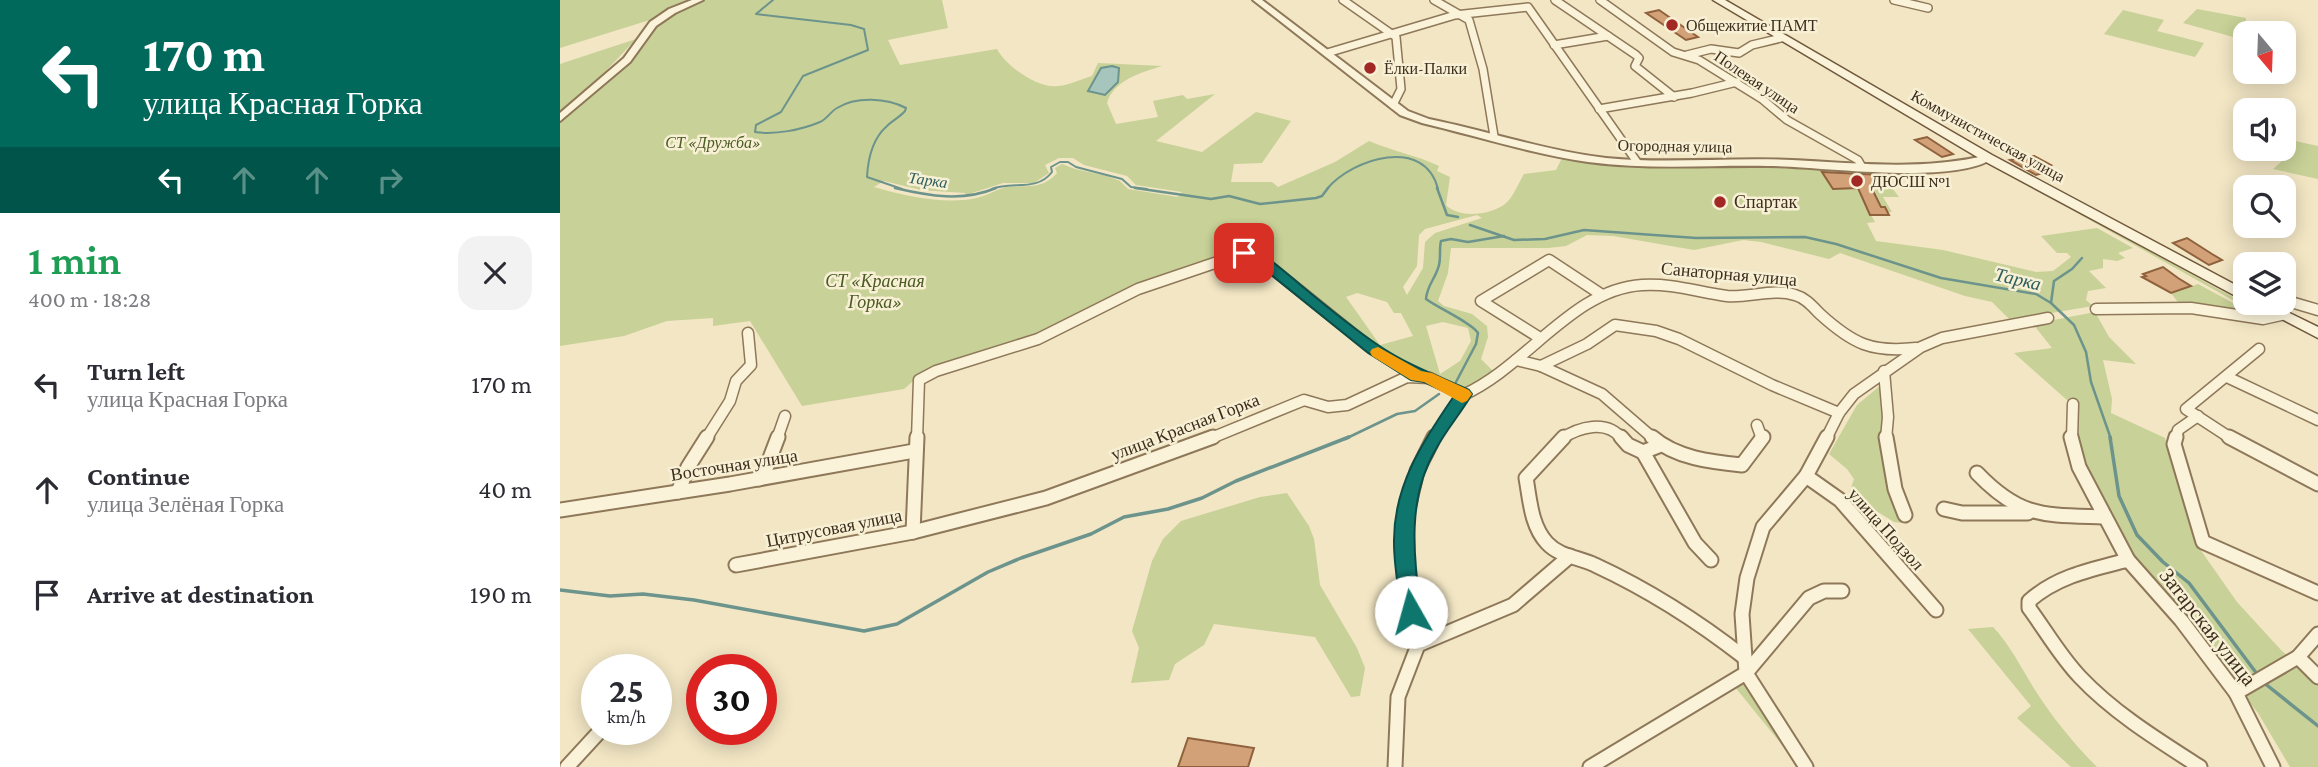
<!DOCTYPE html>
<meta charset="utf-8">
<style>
body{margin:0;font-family:"Crimson Pro",serif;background:#f2f2f3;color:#2b2b33;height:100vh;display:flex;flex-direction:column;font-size:26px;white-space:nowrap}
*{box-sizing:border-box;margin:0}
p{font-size:23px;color:#7c7c81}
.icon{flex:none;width:38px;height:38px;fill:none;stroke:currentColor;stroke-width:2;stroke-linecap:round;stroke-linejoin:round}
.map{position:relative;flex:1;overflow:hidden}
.side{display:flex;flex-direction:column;background:#fff;width:560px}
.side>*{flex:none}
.top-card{background:#00695c;color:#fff;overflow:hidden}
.needle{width:46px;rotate:161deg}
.buttons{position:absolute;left:1673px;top:21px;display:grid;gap:14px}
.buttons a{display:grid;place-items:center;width:63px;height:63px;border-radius:14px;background:#fff;box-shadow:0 4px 18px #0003;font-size:35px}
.speed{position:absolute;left:21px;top:654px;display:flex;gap:14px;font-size:35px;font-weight:700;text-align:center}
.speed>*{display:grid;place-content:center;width:91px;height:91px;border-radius:50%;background:#fff;box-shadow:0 4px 18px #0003;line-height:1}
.speed small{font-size:18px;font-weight:400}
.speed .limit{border:10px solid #d22;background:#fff;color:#111}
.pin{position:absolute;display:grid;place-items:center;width:60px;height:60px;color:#fff;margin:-30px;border-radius:14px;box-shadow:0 4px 10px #0006}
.me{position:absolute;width:77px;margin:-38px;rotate:353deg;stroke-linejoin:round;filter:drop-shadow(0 0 5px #0008)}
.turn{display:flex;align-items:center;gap:24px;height:147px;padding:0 28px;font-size:32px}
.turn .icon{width:91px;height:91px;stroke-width:2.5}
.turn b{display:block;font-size:49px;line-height:60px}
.lanes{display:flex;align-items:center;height:66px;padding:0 28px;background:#0003;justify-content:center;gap:35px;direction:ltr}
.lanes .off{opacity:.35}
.round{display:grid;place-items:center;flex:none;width:74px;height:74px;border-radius:21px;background:#f2f2f3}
.summary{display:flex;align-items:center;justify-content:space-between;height:119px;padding:0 28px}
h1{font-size:42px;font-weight:600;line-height:52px;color:#1e9e55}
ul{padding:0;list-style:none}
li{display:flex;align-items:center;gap:21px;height:105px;padding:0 28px}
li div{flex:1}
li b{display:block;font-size:26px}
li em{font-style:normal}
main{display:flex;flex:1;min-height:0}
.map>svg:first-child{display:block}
</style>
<main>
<section class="side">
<div class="top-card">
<div class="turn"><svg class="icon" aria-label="left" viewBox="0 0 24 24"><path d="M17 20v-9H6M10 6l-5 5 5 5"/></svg><div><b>170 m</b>улица Красная Горка</div></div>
<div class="lanes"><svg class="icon" aria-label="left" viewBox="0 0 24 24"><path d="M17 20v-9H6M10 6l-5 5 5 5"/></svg><svg class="icon off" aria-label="ahead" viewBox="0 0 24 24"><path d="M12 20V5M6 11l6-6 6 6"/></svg><svg class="icon off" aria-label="ahead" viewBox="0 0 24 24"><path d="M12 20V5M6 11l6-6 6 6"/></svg><svg class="icon off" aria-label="right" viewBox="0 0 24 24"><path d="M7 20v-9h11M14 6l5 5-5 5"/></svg></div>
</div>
<div class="summary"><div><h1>1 min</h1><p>400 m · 18:28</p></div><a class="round"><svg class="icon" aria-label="close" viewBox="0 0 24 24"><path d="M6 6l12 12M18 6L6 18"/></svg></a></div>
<ul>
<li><svg class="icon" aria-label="left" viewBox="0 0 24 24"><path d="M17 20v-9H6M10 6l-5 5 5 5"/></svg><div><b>Turn left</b><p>улица Красная Горка</p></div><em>170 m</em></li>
<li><svg class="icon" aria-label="ahead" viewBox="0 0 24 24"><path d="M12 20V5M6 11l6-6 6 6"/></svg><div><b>Continue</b><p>улица Зелёная Горка</p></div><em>40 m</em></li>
<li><svg class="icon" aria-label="arrive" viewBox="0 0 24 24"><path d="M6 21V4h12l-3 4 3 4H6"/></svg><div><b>Arrive at destination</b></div><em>190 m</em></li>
</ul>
</section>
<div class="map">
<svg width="1758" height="767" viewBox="0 0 1758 767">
<rect width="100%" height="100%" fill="#f2e6c4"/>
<!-- green -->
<g fill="#c8d197" fill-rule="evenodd">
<polygon points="0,0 134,0 96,18 0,48"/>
<path d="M143,0h239l6,28 -60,12 12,25 97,-16c9,17 41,40 61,37 12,-1 23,-7 34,-10l6,-13 64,3c-22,7 -48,14 -55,37l9,21 42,-7 -5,-16 30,-6 4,4 28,-5 -59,47 46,11 54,-40 35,9 -29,42 -28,1 -3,18h41l6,5 57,-25 34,-21c23,10 47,14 70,25l-2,5 13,6 -4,28c13,14 45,10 59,-1 8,-6 14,-22 19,-30l32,-4 7,-14 92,10h164l3,5h57l20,26h-16l9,15h-4l1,3h-18l4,7 -8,1 9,18 67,9 93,22 17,-1 18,-14 -4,-4h-10l-16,-17 56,-8 36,20 -15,5 7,5 -8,3 -14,-2v9l-14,3 17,17 -18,3 -2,9 7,6 -83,14 -18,-18 -27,-6 -125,-43 -11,6 -68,-17 -18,-2 -49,10 -81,-14 -26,-1 -21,11 -18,2h-97l-3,25 -10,28 6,5 28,8 15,12 1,11 -7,22 15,15c-12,6 -21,14 -35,14 -50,-1 -164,-103 -206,-136l-107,29 -115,57 -114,38 -15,13 -102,17 -52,-85 -37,5v-8l-46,3 -43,15 -64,10v-223l71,-63 14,-15 11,-21zM499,158h14l11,7 43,11 9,9 46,7 -4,5 -50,-8 -8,-8 -13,-5 -32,-7 -13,-5 -7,4 2,5c-15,17 -30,12 -50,14 -10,2 -20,9 -31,11 -30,7 -72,-2 -102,-11l10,-6 37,9 44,3 1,2 37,-12h31l15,-10 -4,-8zM917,215l5,3 -47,15 -10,9 -2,26 -16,27 -4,-8 14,-21 2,-31 6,-6zM797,293l30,9 7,11h7l12,23 -33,9 -34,-48zM883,322l25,6 3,13 -11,20 -20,13 -14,-48z"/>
<polygon points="1637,9 1686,18 1684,40 1623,23"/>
<polygon points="1563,10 1604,20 1597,31 1644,43 1635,57 1544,34"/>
<polygon points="76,39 27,91 0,112 0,64"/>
<polygon points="1725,134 1731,140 1758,146 1758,179 1713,169 1721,162"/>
<polygon points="1437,168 1704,314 1701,316"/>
<polygon points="1638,284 1697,316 1620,305 1611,293"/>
<polygon points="1535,312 1549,337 1576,364 1543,360 1552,399 1551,413 1605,438 1635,542 1677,602 1721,650 1758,683 1758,767 1730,767 1698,713 1574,557 1523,467 1514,434 1516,408 1454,353 1492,348 1473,324"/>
<polygon points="1321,385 1322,410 1342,523 1334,522 1289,494 1294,479 1287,469 1269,454 1297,405"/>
<polygon points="727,493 749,526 754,539 760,585 797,648 805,668 800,696 791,697 755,637 654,624 644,645 615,664 609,680 571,683 579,648 572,631 592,561 603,539 621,521 700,497"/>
<path d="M1433,627c18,19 28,41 42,63 17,27 39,54 62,77h-26l-54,-49 14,-12 -63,-77z"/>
<polygon points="1185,682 1240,767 1175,687"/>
</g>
<!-- water -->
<polygon fill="#a6c5bd" stroke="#6c948c" stroke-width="2" points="552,66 559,68 558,82 545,95 528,91 541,68"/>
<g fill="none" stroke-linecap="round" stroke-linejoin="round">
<!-- stream-far2 -->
<g stroke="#6c948c" stroke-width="2">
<path d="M213,0l-17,14 95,11 13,4 4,21 -65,26 -22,36 -25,13 -1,7c20,3 46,-2 65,-10 7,-3 10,-10 17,-14 19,-12 50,-10 69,0l-1,3c-5,6 -12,9 -18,15 -15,13 -19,32 -20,51l35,12"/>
<path d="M432,189c20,-8 45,3 60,-17l-1,-5 9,-5h8l8,5 46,12 9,8 16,2"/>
<path d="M767,189c26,-31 98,-53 111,0"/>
</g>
<!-- stream-far1 -->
<g stroke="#6c948c" stroke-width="2.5">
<path d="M335,188c34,8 68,14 101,0"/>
<polyline points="575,188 651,199 669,196 700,204 756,198 762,196 768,188"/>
<polyline points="877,188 887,215 898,217"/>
<polyline points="910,225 954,240 985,239 1024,230 1136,238 1245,237 1276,244 1381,278 1476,294 1491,303 1514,325 1526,352 1531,382 1551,439"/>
<polyline points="1491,303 1494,281 1512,269 1522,258"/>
<path d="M896,382l20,-38 2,-11c-6,-10 -40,-25 -52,-34 1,-14 10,-21 13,-34 2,-8 0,-16 2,-24l10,-2 17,3 36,-6"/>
<polyline points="785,439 837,414 855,411 879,394"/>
</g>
<!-- stream -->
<g stroke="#6c948c" stroke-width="3.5">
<polyline points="1550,437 1559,496 1577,535 1603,562 1629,583 1697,674"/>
<polyline points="0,590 50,596 83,594 134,600 304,631 337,624 428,572 461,558 531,534 564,517 608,509 642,498 676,481 789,437"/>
<polyline points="1703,682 1758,726"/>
</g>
</g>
<!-- building -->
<g fill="#d3a177" stroke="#8f613d" stroke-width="2">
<polygon points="1099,10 1138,37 1126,40 1086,13"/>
<polygon points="1367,137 1393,154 1382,157 1355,140"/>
<polygon points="1474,156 1491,165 1481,169 1486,172 1476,175 1450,160"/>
<polygon points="1262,172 1322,175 1330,186 1311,187 1321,207 1325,207 1329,215 1310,215 1298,188 1273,189"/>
<polygon points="1627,238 1652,254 1662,260 1649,265 1613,243"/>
<polygon points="1603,267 1618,278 1631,286 1611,293 1582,277 1586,276 1583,274"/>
<polygon points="628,738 694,748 688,767 618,767"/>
</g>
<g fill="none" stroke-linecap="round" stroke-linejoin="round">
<!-- minor-far2 casing -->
<g stroke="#8e7859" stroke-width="10">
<g id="minor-far2">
<polyline points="783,0 836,37 841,89 833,105"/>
<polyline points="874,0 909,20 923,69 934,136"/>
<polyline points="995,0 1076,55 1079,58 1075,66 1114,97"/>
<polyline points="1040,0 1113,52 1139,60 1202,99 1227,120 1298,160 1302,167"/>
<polyline points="1334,0 1368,8"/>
<polyline points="994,45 1048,36"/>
<polyline points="767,53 895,15 968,7 1077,162"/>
<polyline points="1127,55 1151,49 1179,53 1192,45 1221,38"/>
<polyline points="1039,109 1132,93 1177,82"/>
</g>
</g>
<!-- minor-far1 casing -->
<g stroke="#8e7859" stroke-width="13">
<g id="minor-far1">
<polyline points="1724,300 1758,310"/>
<polyline points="1536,309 1631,308 1703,319 1721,315"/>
<polyline points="980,338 921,301 989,260 1042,295"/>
<polyline points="956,360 981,366 1042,394 1094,439"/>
<polyline points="981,366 1027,344 1055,325 1096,331 1119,339 1212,385 1279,413"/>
<polyline points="1324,371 1328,417 1326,439"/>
<polyline points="1667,377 1758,420"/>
<path d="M903,395c63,-28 110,-106 179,-110 29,-2 56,7 85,11 22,2 47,-8 68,-1 11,3 18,12 25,19 33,30 52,39 96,34"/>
<polyline points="1197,425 1202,439"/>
<polyline points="146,439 170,401 176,381 191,365 188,333"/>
<polyline points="217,439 225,416"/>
<polyline points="357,439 359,380 376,371 478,339 578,289 684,253 699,258 812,349 857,376"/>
<polyline points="649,439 744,400 768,407 787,405 847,377 870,378 903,395"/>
<polyline points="873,439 903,395"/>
<path d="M1001,439c18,-12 46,-20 61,0"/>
<polyline points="1266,439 1279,413 1294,394 1361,347 1382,338 1488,318"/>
<polyline points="1512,439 1513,404"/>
<polyline points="1616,439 1618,430 1638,416"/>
<polyline points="1672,439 1626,409 1699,349"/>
</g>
</g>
<!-- minor casing -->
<g stroke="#8e7859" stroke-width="17">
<g id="minor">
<path d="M1004,437l-38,41c4,22 5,48 21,65 13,14 32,14 48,22 54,25 104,57 150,93"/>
<polyline points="1061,437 1068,445 1083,452"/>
<path d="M1092,437c24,21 59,25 90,28l21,-28"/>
<polyline points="1326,437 1335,489 1345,515"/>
<polyline points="1511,437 1519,467 1568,560 1621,620 1676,693 1713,767"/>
<polyline points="1616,437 1614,444 1643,542 1758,593"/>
<polyline points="1669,437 1758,484"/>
<polyline points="1101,445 1083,452 1135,543 1151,560"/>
<path d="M1417,473c43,45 67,42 126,44"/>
<polyline points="1246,476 1280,500 1376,610"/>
<polyline points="199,479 207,466 218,437"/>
<polyline points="118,492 128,467 147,437"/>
<polyline points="1384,509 1402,513 1468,513"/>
<polyline points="0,510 170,484 354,451"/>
<polyline points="353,532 486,498 653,437"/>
<path d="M1568,560c-35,9 -71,16 -99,41v7c17,23 31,48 51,69 34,36 78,63 120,90"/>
<polyline points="176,565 353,532 357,437"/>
<polyline points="858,645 953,605 1010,556"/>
<polyline points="1738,657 1758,677"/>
<polyline points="1676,693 1738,657 1758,634"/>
<polyline points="7,767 41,730"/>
<polyline points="835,767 838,697 858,645 851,612 844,525 857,471 874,437"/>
<polyline points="1030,767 1186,673 1182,614 1187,578 1203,527 1246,476 1267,437"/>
<polyline points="1246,767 1186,673 1249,598 1264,591 1282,591"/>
</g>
</g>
<!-- tertiary casing -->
<g stroke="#8e7859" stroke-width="4">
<g id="tertiary">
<polygon points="132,0 143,0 115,13 96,26 70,62 0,121 0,113 64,58 90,22 109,9"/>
<path d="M693,0h9l146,111 21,8c59,12 117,32 177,39 62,6 124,-1 186,2 67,3 130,11 196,-5l5,3c-38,28 -175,8 -225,8 -60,-1 -120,4 -180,-4 -56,-8 -111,-26 -166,-39l-22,-8z"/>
</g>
</g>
<!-- secondary casing -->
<g stroke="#70583c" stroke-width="3">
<g id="secondary">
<polygon points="1153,0 1165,0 1432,155 1685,290 1685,301 1424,161"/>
<polygon points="1691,303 1709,303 1758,327 1758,338"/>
</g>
</g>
<!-- minor-far2 -->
<use href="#minor-far2" stroke="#fbf3d9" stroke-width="7"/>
<!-- minor-far1 -->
<use href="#minor-far1" stroke="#fbf3d9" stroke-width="10"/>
<!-- minor -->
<use href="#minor" stroke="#fbf3d9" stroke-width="13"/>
<!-- tertiary -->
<use href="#tertiary" fill="#fbf3d9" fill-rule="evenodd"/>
<!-- secondary -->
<use href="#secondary" fill="#fbf3d9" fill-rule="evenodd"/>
</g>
<!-- route -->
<path fill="#0f766e" stroke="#0a4d48" stroke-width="2" d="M684,249l20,6c38,30 74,63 114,90 29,20 60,31 91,45l3,4c-11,19 -26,36 -36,55 -30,50 -22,108 -15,163l-3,7 -7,2 -7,-2 -3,-7c-2,-22 -7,-46 -7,-69 -1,-57 29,-102 60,-147l-30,-14 -13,-2 -44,-28 -113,-91 -15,-5v-6z"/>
<!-- slow -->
<polygon fill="#f59e0b" points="818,347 861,371 872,373 909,390 912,394 907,401 902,403 864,382 851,380 812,356 810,352 812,349"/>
<!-- markers -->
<g fill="#a22824" stroke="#f8f0d5" stroke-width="2.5">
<circle cx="1112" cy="25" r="7"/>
<circle cx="810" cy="68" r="7"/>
<circle cx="1297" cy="181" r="7"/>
<circle cx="1160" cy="202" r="7"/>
</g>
<g text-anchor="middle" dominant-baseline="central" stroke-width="5" stroke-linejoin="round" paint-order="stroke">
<!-- far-poi labels -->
<g font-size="16" fill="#3d2e1e" stroke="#f8f0d5" text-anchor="start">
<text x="1126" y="25">Общежитие ПАМТ</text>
<text x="824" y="68">Ёлки-Палки</text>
<text x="1311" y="181">ДЮСШ №1</text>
</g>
<!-- far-street labels -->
<g font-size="16" fill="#3d2e1e" stroke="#f8f0d5">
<text transform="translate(1197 82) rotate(34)">Полевая улица</text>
<text transform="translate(1428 136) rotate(29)">Коммунистическая улица</text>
<text transform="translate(1115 146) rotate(1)">Огородная улица</text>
</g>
<!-- far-park labels -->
<g font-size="16" font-style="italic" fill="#4a5b23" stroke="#f8f0d5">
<text x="153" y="142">СТ «Дружба»</text>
</g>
<!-- far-water labels -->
<g font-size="16" font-style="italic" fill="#2c5e5d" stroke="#f8f0d5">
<text transform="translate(368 180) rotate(8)">Тарка</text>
</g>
<!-- poi labels -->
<g font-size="18" fill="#3d2e1e" stroke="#f8f0d5" text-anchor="start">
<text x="1174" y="202">Спартак</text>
</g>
<!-- street labels -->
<g font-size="18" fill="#3d2e1e" stroke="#f8f0d5">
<text transform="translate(1169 274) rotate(5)">Санаторная улица</text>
<text transform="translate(625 427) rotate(-21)">улица Красная Горка</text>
<text transform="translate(174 465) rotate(-9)">Восточная улица</text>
<text transform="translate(274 528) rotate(-11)">Цитрусовая улица</text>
<text transform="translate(1326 529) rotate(48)">улица Подзол</text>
</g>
<!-- park labels -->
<g font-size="18" font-style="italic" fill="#4a5b23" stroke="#f8f0d5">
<text x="315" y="281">СТ «Красная<tspan x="315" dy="21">Горка»</tspan></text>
</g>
<!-- water labels -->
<g font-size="19" font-style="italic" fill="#2c5e5d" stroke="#f8f0d5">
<text transform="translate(1458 279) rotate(13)">Тарка</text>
</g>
<!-- near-street labels -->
<g font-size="21" fill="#3d2e1e" stroke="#f8f0d5">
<text transform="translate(1648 627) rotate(52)">Затарская улица</text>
</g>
</g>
</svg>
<div class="buttons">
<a><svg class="needle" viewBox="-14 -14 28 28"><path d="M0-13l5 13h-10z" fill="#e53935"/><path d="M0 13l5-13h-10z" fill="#7c7c81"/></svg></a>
<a><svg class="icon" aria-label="sound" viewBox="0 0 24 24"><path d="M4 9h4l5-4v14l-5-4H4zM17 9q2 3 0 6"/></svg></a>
<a><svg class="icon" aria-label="search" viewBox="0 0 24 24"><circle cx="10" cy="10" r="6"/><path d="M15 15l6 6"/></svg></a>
<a><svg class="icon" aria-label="layers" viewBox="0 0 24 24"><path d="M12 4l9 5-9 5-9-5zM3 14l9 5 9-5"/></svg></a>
</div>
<div class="speed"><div>25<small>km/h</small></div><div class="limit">30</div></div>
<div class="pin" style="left:684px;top:253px;background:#d93025"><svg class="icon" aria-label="arrive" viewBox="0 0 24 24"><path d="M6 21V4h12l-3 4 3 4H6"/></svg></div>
<svg class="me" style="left:851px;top:612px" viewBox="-20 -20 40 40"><circle r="19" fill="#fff"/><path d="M0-13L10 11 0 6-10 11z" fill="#0f766e"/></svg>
</div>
</main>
